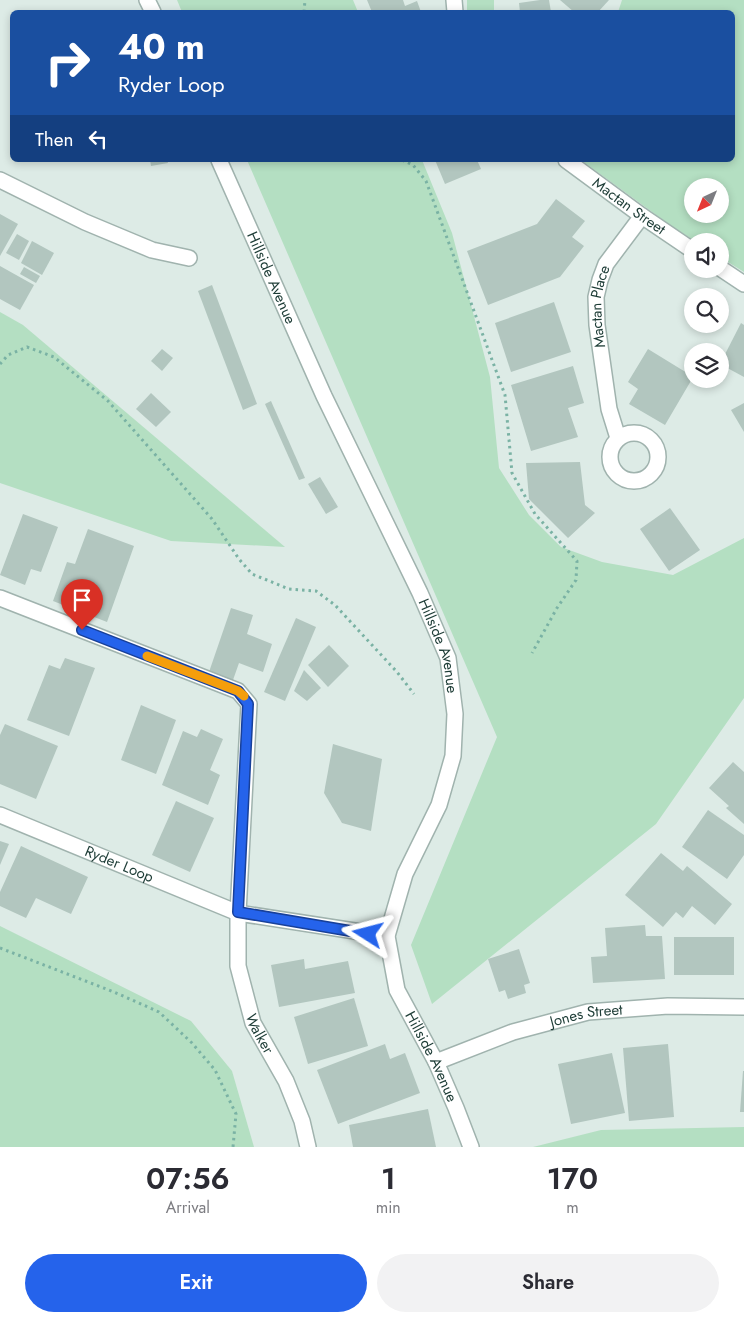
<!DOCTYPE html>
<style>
body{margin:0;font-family:Jost,sans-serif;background:#f2f2f3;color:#2b2b33;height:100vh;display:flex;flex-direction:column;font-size:19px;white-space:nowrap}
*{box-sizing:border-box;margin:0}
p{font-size:16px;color:#7c7c81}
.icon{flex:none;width:28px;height:28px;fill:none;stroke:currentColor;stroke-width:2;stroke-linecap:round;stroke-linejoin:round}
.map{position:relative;height:1147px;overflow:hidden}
.details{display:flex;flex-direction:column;background:#fff;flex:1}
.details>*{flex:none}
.top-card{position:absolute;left:10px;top:10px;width:725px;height:152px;border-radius:8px;box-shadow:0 2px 8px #0003;background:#1a4fa0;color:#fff;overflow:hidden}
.needle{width:32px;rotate:223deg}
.buttons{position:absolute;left:684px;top:178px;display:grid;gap:10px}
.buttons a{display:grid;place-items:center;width:45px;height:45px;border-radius:50%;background:#fff;box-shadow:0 2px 8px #0003;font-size:25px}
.pin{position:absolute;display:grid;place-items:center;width:42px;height:42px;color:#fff;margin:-51px -21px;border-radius:50% 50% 50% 0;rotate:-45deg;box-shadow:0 0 5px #0007}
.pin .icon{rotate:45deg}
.me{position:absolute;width:55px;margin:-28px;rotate:279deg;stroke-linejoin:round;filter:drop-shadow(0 0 4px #0008)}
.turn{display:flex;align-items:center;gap:18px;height:105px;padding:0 25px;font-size:22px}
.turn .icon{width:65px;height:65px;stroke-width:2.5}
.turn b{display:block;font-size:35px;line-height:42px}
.then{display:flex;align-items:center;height:48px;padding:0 25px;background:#0003;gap:10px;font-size:19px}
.eta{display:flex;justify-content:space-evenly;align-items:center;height:85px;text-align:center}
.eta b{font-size:30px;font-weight:600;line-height:35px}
.cta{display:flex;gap:10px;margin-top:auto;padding:10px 25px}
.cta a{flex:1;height:58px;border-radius:30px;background:#2563eb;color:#fff;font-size:20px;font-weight:600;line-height:58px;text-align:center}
.cta a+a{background:#f2f2f3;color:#2b2b33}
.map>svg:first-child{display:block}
</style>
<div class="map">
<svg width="744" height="1147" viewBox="0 0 744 1147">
<rect width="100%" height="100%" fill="#ddebe6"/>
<!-- green -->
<g fill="#b4dfc2" fill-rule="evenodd">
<polygon points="177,0 353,0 358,12 182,12"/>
<rect x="467" y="0" width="27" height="12"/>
<path d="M622,0h122v272l-24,-15v-16h-25l-25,-16 -89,-65h151v-148h-114zM720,186v28h-28v-28z"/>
<polygon points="247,160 422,160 452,233 490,377 499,468 529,515 561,547 602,562 673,575 744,538 744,698 656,824 432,1004 411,945 497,737"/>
<polygon points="0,312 23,325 285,547 171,541 0,483"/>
<polygon points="0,926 191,1021 232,1071 254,1147 0,1147"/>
<polygon points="744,1127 744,1147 533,1147 601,1130"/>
</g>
<!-- building -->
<g fill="#b2c6bf">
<polygon points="367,0 403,0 405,6 417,1 421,12 372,12"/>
<polygon points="540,0 549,0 551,12 520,12 519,3"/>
<polygon points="560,0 609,0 598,12 574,12"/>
<polygon points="150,160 167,160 168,163 151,166"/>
<polygon points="435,160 477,160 481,169 445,184"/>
<polygon points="556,199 585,221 572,237 584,246 560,277 488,305 467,251 537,224"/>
<polygon points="0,214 18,224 0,256"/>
<polygon points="17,234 29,241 19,260 6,253"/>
<polygon points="32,241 54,253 42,275 21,263"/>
<polygon points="0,266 34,285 20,310 0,299"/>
<polygon points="24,267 40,276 36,283 20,274"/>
<polygon points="212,285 257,404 243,410 198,291"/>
<polygon points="554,302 571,352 511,372 495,323"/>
<polygon points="741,323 744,325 744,377 720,364"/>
<polygon points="162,349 173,358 162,371 151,361"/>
<polygon points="648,349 692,376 692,379 665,425 629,404 638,389 628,382"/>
<polygon points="573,366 584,403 568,408 578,437 531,451 511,385"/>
<polygon points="151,393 171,412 156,427 136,409"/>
<polygon points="271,401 305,478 299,480 265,404"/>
<polygon points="744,403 744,432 731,410"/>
<polygon points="580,462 585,505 595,513 568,538 529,499 526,463"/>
<polygon points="320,477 338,507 326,514 308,484"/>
<polygon points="670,508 700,550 669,571 640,529"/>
<polygon points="23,514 58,527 41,572 31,569 25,585 0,575"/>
<polygon points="88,529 134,546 107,622 53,601 67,562 75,564"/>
<polygon points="231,608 253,615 247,634 272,644 263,672 239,663 233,680 209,672"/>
<polygon points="296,618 316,627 285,701 264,692"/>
<polygon points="329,645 349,666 328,687 308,665"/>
<polygon points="65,658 95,668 69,736 27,720 49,665 60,669"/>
<polygon points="304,670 321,688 307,701 294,691"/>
<polygon points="141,705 176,720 156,774 121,760"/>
<polygon points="5,724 58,746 36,799 0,784 0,735"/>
<polygon points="201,729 223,739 210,770 220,775 208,805 162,785 183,731 197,737"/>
<polygon points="333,744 382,759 371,831 342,823 324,793"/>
<polygon points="733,762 744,772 744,824 726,808 729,806 709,788"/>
<polygon points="176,801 214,818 190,872 152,855"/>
<polygon points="708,810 744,835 744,855 727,879 682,847"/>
<polygon points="0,841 9,844 0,865"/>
<polygon points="21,846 88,877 71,914 36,898 26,918 0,906 0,892"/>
<polygon points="661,853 683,871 687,866 732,904 715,925 692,906 683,918 676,912 663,927 625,895"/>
<polygon points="645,925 646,936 662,936 665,979 593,983 591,957 607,956 605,928"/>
<rect x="674" y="937" width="60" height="38"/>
<polygon points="519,949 530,983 524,985 526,993 508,999 505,990 499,992 488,959"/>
<polygon points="304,959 305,969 348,961 355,993 279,1007 271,965"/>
<polygon points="354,998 368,1046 308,1064 294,1017"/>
<polygon points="385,1044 390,1059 405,1053 420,1093 338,1124 317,1070"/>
<polygon points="668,1044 674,1117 629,1121 623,1048"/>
<polygon points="612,1053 625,1113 571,1124 558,1064"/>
<polygon points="743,1071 744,1071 744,1112 740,1112"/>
<polygon points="428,1109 436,1147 353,1147 349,1125"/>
</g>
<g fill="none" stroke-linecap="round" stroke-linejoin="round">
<!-- minor casing -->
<g stroke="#a0b3ae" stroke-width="18">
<g id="minor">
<polyline points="147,0 153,12"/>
<polyline points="454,0 455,12"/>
<path id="s1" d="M219,160l105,236 96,197 28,65 7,56 -2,42 -14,49 -34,69 -18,62 10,54 39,72 20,46 15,39"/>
<path id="s2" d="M566,160l76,56 50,34"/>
<polyline points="0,180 85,222 152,250 189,258"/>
<polyline points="720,268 744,284"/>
<circle cx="634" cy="457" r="24"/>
<path id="s3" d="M618,438l-9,-29 -12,-84 -1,-28 4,-17 6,-16 36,-48"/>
<path id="s4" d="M0,598l238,93 11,13 -11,209v53l15,57 33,58 16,40 6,26"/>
<path id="s5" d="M0,815l238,98 149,23"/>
<path id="s6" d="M436,1062l77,-30 75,-20 80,-6 76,1"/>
</g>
</g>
<!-- path -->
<g stroke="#7ab2a4" stroke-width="3" stroke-dasharray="2.5 4" stroke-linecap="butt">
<polyline points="304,12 305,0"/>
<polyline points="402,160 413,165 426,181 505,395 512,473 535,514 577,561 576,580 557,608 532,653"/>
<polyline points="0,364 8,355 27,347 54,357 108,401 212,519 239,559 252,574 289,589 316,591 335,605 397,672 414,694"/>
<polyline points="0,948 114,992 159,1012 192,1043 215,1070 236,1114 233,1147"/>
</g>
<!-- minor -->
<use href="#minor" stroke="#fff" stroke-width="15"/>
</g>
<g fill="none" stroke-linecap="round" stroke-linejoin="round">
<!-- route casing -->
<g stroke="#184099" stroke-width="12">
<polyline id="route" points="82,630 238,691 248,704 238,912 368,934"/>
</g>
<!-- route -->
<use href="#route" stroke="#2563eb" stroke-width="9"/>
<!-- slow -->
<polyline stroke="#f59e0b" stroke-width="9" points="147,656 238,691 244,696"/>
</g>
<g text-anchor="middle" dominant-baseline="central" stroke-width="4" stroke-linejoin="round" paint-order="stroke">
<!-- street labels -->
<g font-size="15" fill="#1d3c36" stroke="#eef7f3">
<text stroke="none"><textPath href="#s2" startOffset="78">Mactan Street</textPath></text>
<text stroke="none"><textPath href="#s1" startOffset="129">Hillside Avenue</textPath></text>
<text stroke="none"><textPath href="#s3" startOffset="134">Mactan Place</textPath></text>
<text stroke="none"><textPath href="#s1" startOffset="534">Hillside Avenue</textPath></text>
<text stroke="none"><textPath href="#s5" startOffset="129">Ryder Loop</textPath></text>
<text stroke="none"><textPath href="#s6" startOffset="158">Jones Street</textPath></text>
<text stroke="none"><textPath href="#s4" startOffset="606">Walker</textPath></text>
<text stroke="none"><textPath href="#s1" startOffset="969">Hillside Avenue</textPath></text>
</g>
</g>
</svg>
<div class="buttons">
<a><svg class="needle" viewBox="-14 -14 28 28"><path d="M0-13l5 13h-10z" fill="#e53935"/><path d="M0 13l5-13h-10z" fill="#7c7c81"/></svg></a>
<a><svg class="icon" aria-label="sound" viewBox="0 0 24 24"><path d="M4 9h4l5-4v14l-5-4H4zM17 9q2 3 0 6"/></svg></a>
<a><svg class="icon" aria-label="search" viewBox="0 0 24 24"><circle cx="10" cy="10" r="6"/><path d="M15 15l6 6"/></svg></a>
<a><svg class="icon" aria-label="layers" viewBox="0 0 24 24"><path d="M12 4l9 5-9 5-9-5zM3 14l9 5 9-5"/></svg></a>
</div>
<div class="pin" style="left:82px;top:630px;background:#d93025"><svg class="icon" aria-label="arrive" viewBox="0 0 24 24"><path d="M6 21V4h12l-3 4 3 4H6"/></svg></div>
<svg class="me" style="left:368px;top:934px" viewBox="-20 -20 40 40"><path d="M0-17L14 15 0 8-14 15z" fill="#2563eb" stroke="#fff" stroke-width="4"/></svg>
<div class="top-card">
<div class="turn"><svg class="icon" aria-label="right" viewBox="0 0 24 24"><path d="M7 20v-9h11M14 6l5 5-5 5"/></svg><div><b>40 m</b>Ryder Loop</div></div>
<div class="then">Then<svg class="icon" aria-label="left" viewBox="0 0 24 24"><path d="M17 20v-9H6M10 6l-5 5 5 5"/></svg></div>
</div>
</div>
<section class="details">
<div class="eta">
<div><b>07:56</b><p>Arrival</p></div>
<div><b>1</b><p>min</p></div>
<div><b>170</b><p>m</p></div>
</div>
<div class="cta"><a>Exit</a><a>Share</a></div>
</section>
